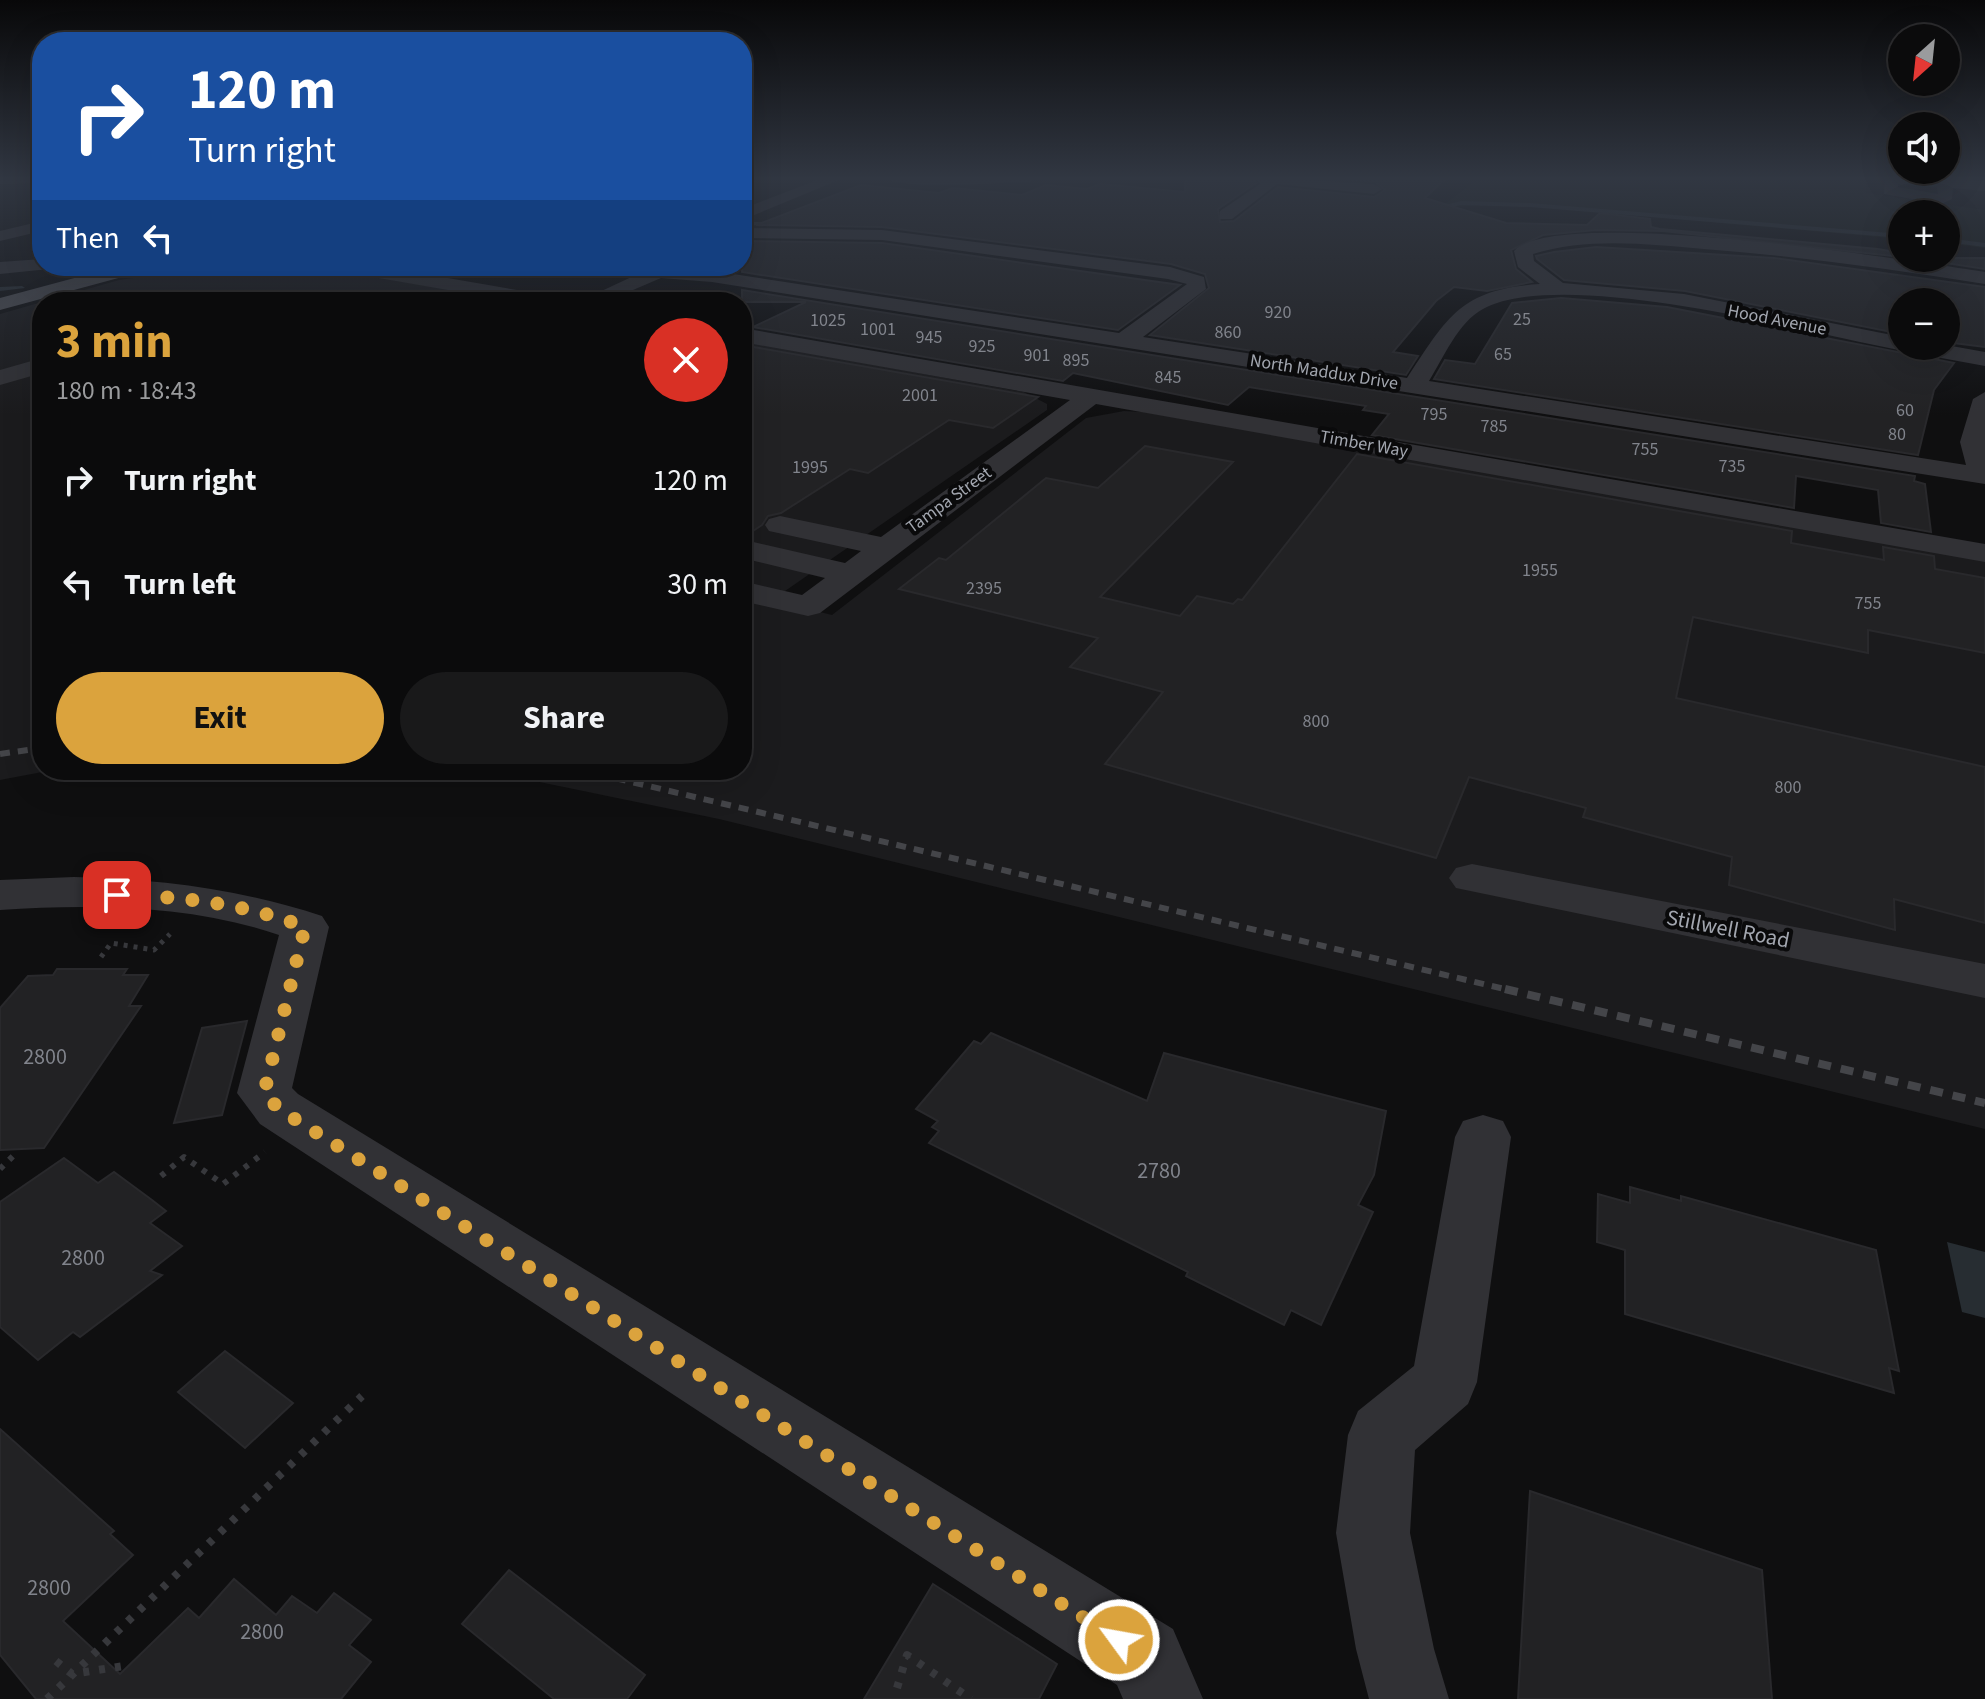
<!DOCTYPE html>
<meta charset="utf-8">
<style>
body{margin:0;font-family:"Source Sans 3",sans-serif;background:#19191a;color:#f1f3f6;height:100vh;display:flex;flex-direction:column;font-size:30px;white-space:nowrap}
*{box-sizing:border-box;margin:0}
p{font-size:26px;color:#9a9b9d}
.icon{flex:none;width:44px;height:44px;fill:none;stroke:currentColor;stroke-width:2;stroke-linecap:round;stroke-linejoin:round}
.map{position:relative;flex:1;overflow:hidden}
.side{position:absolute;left:32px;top:292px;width:720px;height:488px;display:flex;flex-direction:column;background:#0b0b0c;border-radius:32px;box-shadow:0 8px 32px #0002,0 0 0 2px #2b2b2d}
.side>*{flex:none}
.banner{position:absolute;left:32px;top:32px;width:720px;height:244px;border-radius:32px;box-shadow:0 8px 32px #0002,0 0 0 2px #2b2b2d;background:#1a4fa0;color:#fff;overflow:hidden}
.needle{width:52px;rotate:207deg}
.tools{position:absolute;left:1888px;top:24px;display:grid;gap:16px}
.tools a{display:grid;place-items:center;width:72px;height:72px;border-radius:50%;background:#0b0b0c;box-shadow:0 8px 32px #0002,0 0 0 2px #2b2b2d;font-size:40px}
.pin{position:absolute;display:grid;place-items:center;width:68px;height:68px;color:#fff;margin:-34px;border-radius:16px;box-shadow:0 4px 12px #0006}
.me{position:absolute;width:88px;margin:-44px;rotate:302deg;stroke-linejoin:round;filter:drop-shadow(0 0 6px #0008)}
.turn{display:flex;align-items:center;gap:28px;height:168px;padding:0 24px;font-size:36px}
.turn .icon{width:104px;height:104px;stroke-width:2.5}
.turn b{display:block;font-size:56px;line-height:68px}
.then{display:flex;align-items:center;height:76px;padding:0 24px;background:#0003;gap:16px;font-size:30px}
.round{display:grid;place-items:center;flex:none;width:84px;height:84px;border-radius:42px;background:#19191a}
.head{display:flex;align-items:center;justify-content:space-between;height:136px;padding:0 24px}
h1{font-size:48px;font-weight:700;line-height:60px;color:#dba33d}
.cta{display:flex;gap:16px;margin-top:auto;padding:16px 24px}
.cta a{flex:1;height:92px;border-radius:48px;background:#dba33d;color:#111;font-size:32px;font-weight:700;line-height:92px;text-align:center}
.cta a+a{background:#19191a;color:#f1f3f6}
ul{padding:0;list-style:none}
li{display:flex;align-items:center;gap:24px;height:104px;padding:0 24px}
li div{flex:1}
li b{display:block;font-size:30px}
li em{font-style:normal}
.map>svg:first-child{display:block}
</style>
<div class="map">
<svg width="1985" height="1699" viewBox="0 0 1985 1699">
<rect width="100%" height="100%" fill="#0f0f10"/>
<!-- built -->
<g fill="#1b1b1d">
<polygon points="216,266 310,266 524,302 42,302 42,770 53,770 0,780 0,314 119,280"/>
<polygon points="742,341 1024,392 1047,404 1047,410 772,600 832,615 1086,418 1124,411 1144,412 1985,560 1985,1129 719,819 482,770 742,770"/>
</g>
<!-- green -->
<polygon fill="#161a17" points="1480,177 1865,177 1866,193 1985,210 1985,248 1946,243 1946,214 1902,214 1902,239 1541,207 1485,205 1440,208"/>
<!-- water -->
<polygon fill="#272d32" points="1947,1242 1985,1252 1985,1318 1962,1312"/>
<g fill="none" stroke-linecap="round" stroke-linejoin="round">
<!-- stream -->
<g fill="#272d32" fill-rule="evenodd">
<polygon points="1461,201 1530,203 1902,234 1902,238 1530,207 1461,205 1429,212 1426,210"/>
<polygon points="742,222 777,222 780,224 742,226"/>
<polygon points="1946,238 1985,243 1985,247 1946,242"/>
<polygon points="187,266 202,266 155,275 152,273"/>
<polygon points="0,287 22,286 25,288 0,291"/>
</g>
</g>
<!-- building -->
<g fill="#222224" stroke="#29292c" stroke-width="2">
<polygon points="1185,177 1251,177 1256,183 1218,209 1220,222 1234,221 1278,187 1374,197 1385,190 1374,181 1300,177 1447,177 1425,198 1506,223 1587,225 1600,213 1650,219 1651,227 1660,229 1878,249 1902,253 1902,257 1663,231 1596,230 1543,235 1511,250 1516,269 1532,282 1487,291 1454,287 1436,301 1393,352 1418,356 1406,375 1150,335 1209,288 1205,274 1171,264 882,227 756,225 861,185 939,193 953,188 1022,195 1046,185 1087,189 1100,184 1185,192"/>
<polygon points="742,241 882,243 1180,285 1118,330 742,272 742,261 748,258 742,259"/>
<polygon points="1596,247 1774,258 1985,287 1985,347 1946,342 1946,302 1902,302 1902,334 1685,291 1564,280 1537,259 1536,256 1554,252"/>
<polygon points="1912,258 1985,258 1985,269 1946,263"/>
<polygon points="742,290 1915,476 1914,481 1925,484 1931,532 1881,523 1878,490 1796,476 1794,508 1372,435 1389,414 1363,410 1366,406 1249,387 1228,405 1073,373 1063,381 753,327 806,302 742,302"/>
<polygon points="1561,298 1667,307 1954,363 1934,390 1918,455 1434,379 1445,360 1475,364 1512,303"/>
<polygon points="742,345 1038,397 993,428 949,420 868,473 850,469 781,513 768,516 762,525 742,538"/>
<polygon points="1145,446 1233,462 1100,597 1180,616 1197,596 1233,604 1238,599 1242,600 1357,454 1792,531 1791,543 1884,560 1883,547 1934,556 1935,569 1985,578 1985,653 1868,630 1868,653 1693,617 1676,698 1985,767 1985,923 1894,899 1895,930 1729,885 1732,857 1583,817 1586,808 1469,777 1436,858 1105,764 1163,692 1070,667 1098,638 899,589 939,558 946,560 1046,478 1098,488"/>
<polygon points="57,969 127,969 123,975 148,975 129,1006 141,1006 44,1148 0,1150 0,1008 28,976 53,975"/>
<polygon points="247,1021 222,1115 174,1123 202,1028"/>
<polygon points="991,1033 1147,1101 1164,1053 1386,1111 1374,1175 1358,1205 1373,1212 1321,1325 1291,1310 1284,1325 1186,1276 1188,1272 929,1143 939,1131 932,1127 938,1121 916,1109 974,1041 981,1044"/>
<polygon points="64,1158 98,1183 114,1172 152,1200 166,1211 150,1223 182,1246 150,1271 162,1275 80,1337 73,1332 38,1360 0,1327 0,1202"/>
<polygon points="1630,1187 1681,1201 1681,1196 1876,1250 1899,1371 1889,1368 1894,1393 1625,1314 1625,1250 1597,1242 1598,1194 1630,1203"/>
<polygon points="225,1351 293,1403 245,1448 178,1392"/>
<polygon points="0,1429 114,1531 110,1534 133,1555 63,1621 120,1674 188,1608 199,1618 234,1579 276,1615 292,1596 317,1613 334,1593 371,1620 349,1645 371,1662 341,1699 36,1699 0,1655"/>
<polygon points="1530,1491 1762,1570 1772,1699 1518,1699"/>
<polygon points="509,1570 645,1675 627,1699 554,1699 462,1624"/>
<polygon points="933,1584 1057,1664 1039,1699 864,1699"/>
</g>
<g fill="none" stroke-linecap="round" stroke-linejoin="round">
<!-- path-far2 -->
<polyline stroke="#37383c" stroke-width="5" stroke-dasharray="4 6" stroke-linecap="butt" points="101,957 111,943 154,950 170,934"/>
<!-- path-far1 -->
<g stroke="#37383c" stroke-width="6" stroke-dasharray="5 8" stroke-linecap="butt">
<polyline points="0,1169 14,1155"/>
<polyline points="161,1176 184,1157 223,1184 265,1152"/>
</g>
<!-- path -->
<g stroke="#37383c" stroke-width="8" stroke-dasharray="6 10" stroke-linecap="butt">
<polyline points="56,1661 72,1674 130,1665"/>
<polyline points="897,1688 907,1655 971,1699"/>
<polyline points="47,1699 362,1396"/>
</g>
<!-- minor -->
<g fill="#313135" fill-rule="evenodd">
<polygon points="0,177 42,177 42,183 0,184"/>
<polygon points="825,177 846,177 742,220 742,209"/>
<path d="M883,177h155l-8,5c-27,0 -130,9 -147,-5z"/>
<polygon points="1254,177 1374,184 1382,189 1374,194 1277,184 1232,219 1220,219 1220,211 1260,184"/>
<path d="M1885,177l100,4v10l-32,-3 -1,11 -11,5 -57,-10zM1898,184l39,3 1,7 -40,-7z"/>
<polygon points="42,221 42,231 0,241 0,231"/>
<path d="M742,228l140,2 288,37 34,10 2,12 -63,48 264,41c41,-62 54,-89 133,-94l-22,-17 -4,-16c43,-47 399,10 471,21v12c-93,-15 -187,-28 -281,-35 -56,-5 -117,-12 -171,5l1,7 29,22 121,11 218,43v9l44,-1 39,7v14c-42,-8 -83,-15 -125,-24 -84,-18 -303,-73 -377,-33 -25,13 -40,50 -54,72l537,84 -6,-23 13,-43 12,-7v92l-1273,-202 -51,-4 -56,24h-27l77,-36h26l438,67 68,-49 -19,-5 -286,-39 -140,-2z"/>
<polygon points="42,259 42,266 51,266 49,269 0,274 0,262"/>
<polygon points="334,266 378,266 552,296 562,302 517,302 344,272"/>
<polygon points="742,328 1985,544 1985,562 1096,404 820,613 808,616 742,601 742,581 802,595 825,578 742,558 742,542 749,541 845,563 861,551 769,531 765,525 769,519 780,516 881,537 1070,400 742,342"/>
<polygon points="42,358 42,373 0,385 0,370"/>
<polygon points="1472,864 1985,964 1985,998 1456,888 1449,878 1456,868"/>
<path d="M74,877c85,2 166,12 248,39l7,11 -37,161 6,6 875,535 30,70h-80l-6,-14 -857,-561 -23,-31 42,-158c-88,-30 -186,-31 -279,-25v-30z"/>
<polygon points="1483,1115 1503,1121 1511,1137 1477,1382 1468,1404 1415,1450 1410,1533 1434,1649 1449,1699 1369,1699 1356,1649 1336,1533 1348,1435 1358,1411 1414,1366 1455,1137 1463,1121"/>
</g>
<!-- major -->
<polygon fill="#4d4e53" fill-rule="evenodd" points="119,266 151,266 148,270 0,310 0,298"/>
<!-- rail-far1 -->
<g stroke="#444549" stroke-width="6" stroke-dasharray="10 8" stroke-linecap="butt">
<polyline points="0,754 42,748"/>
<polyline points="581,770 1513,991"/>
</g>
<!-- rail -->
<polyline stroke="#444549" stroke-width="8" stroke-dasharray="13 10" stroke-linecap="butt" points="1505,989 1985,1103"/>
</g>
<!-- sky -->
<linearGradient id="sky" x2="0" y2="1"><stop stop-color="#080809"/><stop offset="0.43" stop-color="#313742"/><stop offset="1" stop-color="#313742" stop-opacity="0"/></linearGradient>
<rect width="1985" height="415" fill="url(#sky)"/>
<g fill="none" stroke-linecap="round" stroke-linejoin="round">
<!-- route -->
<path stroke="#dba33d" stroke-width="14" stroke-dasharray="0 25.2" d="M117,895c62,1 129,9 188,32l-41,166 15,16 840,531"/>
</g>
<g text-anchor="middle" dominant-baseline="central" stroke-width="8" stroke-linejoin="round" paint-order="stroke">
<!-- number labels -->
<g font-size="18" fill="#81848c">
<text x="1278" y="312">920</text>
<text x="1522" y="319">25</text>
<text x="828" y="320">1025</text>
<text x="878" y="329">1001</text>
<text x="1228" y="332">860</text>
<text x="929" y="337">945</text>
<text x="982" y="346">925</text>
<text x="1503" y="354">65</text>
<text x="1037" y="355">901</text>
<text x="1076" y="360">895</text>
<text x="1168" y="377">845</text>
<text x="920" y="395">2001</text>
<text x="1905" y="410">60</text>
<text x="1434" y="414">795</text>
<text x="1494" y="426">785</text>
<text x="1897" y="434">80</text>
<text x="1645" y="449">755</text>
<text x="1732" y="466">735</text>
<text x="810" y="467">1995</text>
<text x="1540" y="570">1955</text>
<text x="984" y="588">2395</text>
<text x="1868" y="603">755</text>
<text x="1316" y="721">800</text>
<text x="1788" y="787">800</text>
</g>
<!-- far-street labels -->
<g font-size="18" fill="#a2a6af" stroke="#0a0a0b">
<text transform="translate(1777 320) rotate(11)">Hood Avenue</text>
<text transform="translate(1324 372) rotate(9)">North Maddux Drive</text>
<text transform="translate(1364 444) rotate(10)">Timber Way</text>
<text transform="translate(949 500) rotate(-36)">Tampa Street</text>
</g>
<!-- street labels -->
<g font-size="22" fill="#a2a6af" stroke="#0a0a0b">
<text transform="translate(1728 929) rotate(11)">Stillwell Road</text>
</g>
<!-- near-number labels -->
<g font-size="22" fill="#81848c">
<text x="45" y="1057">2800</text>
<text x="1159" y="1171">2780</text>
<text x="83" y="1258">2800</text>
<text x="49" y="1588">2800</text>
<text x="262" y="1632">2800</text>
</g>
</g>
</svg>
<div class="tools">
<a><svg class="needle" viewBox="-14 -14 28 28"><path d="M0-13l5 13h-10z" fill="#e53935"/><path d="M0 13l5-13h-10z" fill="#9a9b9d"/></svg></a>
<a><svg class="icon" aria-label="sound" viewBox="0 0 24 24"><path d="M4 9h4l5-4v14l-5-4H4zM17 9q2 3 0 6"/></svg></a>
<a>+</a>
<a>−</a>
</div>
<div class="pin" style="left:117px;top:895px;background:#d93025"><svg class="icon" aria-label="arrive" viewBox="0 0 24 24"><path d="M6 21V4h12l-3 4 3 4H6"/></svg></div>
<svg class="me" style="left:1119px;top:1640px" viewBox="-20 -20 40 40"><circle r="17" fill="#dba33d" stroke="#fff" stroke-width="3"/><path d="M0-11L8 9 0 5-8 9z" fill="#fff"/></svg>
<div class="banner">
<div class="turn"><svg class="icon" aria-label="right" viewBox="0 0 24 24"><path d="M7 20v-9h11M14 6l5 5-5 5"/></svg><div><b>120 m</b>Turn right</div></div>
<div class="then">Then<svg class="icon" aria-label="left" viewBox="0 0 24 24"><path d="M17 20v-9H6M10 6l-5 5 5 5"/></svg></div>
</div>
<section class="side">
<div class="head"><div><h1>3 min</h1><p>180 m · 18:43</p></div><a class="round" style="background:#d93025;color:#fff"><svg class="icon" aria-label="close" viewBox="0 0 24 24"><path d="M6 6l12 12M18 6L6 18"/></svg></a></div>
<ul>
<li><svg class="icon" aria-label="right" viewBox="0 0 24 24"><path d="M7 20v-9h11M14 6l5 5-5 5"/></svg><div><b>Turn right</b></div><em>120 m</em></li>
<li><svg class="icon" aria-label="left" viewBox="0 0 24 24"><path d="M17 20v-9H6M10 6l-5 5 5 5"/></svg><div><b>Turn left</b></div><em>30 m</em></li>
</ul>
<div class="cta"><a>Exit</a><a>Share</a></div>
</section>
</div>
